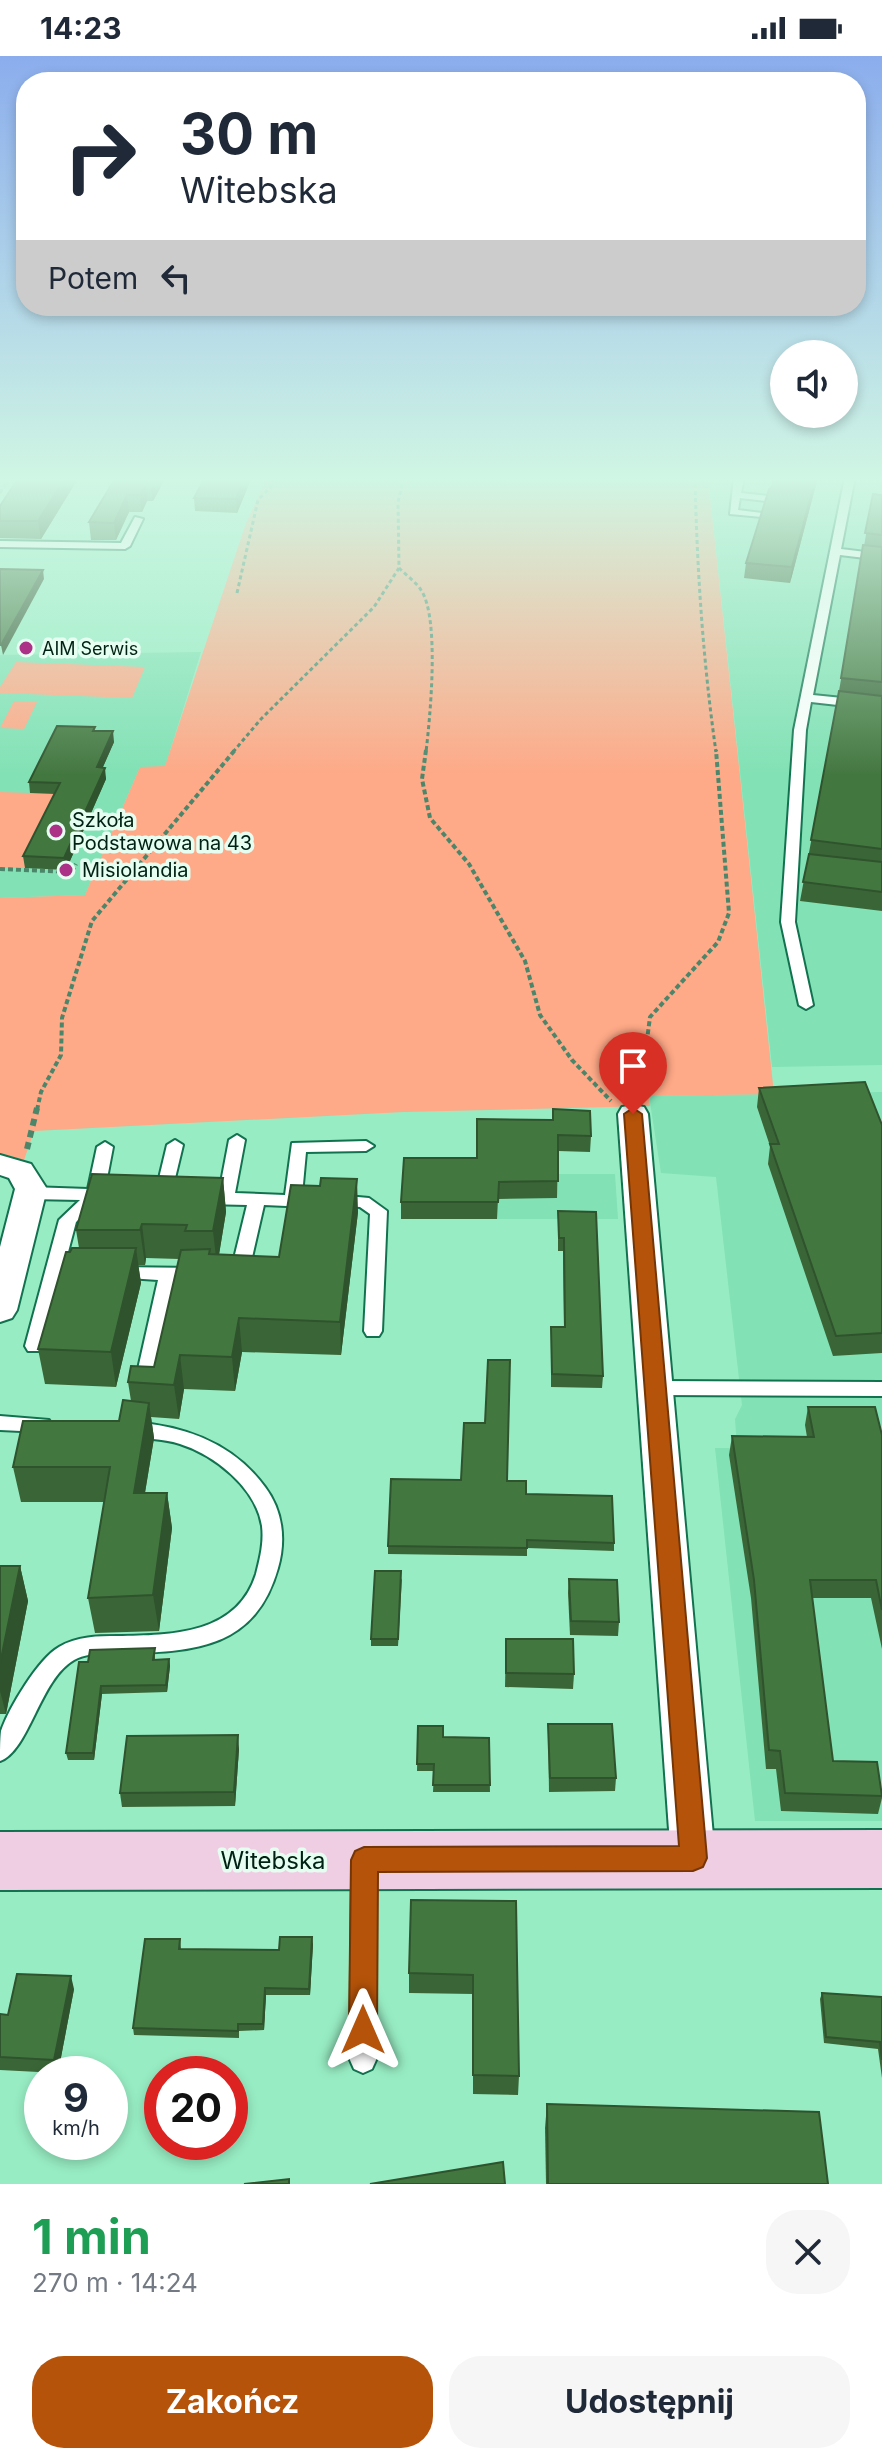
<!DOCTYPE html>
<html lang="pl">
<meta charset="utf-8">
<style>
body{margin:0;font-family:Inter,sans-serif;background:#f6f6f7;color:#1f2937;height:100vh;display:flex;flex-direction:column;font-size:30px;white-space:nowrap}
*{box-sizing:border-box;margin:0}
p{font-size:26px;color:#747a83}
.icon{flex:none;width:44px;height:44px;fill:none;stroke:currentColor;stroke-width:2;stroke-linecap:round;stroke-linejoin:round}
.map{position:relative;height:2128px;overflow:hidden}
.panel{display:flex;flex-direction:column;background:#fff;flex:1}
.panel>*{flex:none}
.hud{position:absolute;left:16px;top:16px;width:850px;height:244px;border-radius:32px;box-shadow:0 4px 12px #0003;background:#fff;color:#1f2937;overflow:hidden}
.controls{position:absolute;left:770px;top:284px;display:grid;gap:16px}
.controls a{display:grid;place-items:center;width:88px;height:88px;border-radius:50%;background:#fff;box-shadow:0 4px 12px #0003;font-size:40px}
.speed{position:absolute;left:24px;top:2000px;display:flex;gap:16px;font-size:40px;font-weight:700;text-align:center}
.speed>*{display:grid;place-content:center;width:104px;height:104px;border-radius:50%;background:#fff;box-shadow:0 4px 12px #0003;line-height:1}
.speed small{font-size:20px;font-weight:400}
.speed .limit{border:12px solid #d22;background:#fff;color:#111}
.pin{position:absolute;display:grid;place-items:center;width:68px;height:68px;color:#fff;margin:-82px -34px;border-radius:50% 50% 50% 0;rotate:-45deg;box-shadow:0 0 8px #0007}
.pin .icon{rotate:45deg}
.me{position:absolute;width:88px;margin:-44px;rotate:0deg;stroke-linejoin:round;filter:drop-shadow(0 0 6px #0008)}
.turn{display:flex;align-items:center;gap:28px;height:168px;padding:0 32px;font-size:36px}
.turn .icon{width:104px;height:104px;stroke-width:2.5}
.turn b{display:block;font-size:56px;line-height:68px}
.then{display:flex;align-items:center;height:76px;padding:0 32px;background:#0003;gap:16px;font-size:30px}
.round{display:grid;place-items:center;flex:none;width:84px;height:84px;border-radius:32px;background:#f6f6f7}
.headline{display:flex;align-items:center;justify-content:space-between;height:136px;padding:0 32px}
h1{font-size:48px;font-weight:700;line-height:60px;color:#1e9e55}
.action{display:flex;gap:16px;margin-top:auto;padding:16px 32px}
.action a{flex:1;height:92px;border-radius:32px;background:#b45309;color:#fff;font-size:32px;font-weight:700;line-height:92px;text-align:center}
.action a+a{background:#f6f6f7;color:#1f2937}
.status{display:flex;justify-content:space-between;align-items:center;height:56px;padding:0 40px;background:#fff;direction:ltr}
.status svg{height:22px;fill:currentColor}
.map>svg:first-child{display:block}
</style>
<div class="status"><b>14:23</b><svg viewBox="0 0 49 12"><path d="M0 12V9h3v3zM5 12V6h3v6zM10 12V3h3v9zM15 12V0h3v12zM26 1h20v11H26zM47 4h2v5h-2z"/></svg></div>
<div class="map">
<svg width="882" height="2128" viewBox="0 0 882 2128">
<rect width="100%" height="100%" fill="#97ecc3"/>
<!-- built -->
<g fill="#82e1b5">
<polygon points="708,421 882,421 882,1009 772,1011"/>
<polygon points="201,596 165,711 140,711 85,839 0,842 0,599"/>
<polygon points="882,1036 882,1765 755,1765 715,1392 737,1392 735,1363 742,1349 716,1121 661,1117 649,1040"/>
<polygon points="404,1118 615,1118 618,1163 401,1163"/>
</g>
<!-- green -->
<g fill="#fea987">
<polygon points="267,421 708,421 774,1038 649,1040 650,1050 403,1056 34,1075 24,1104 0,1097 0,842 85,839 140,711 165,710 246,467"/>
<polygon points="16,606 145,611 132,642 0,637 0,631"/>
<polygon points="14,645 37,646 24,673 0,672"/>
<polygon points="0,736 62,738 25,812 0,811"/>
</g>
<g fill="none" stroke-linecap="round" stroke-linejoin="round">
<!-- lane casing -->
<g stroke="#12724f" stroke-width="4">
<g id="lane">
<polygon points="734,421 744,421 741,437 769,440 771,442 766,445 740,442 738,454 762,457 762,461 730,458"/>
<polygon points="845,421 855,421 841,493 882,498 882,504 840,499 813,639 882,646 882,654 811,646 806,674 795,866 813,949 806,953 799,949 781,866 794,674"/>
<polygon points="135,461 143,463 130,490 125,493 0,491 0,485 121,487"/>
<polygon points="237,1079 245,1084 235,1137 285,1139 292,1087 366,1085 374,1090 366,1095 306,1096 302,1139 315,1141 317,1145 309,1151 264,1149 248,1219 245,1223 233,1223 230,1219 247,1149 204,1148 196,1142 204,1136 219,1137 229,1084"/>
<polygon points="175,1084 183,1089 171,1139 163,1145 155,1139 167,1089"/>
<polygon points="105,1086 113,1091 105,1133 115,1135 117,1139 115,1143 99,1144 76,1166 43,1290 40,1295 28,1295 25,1290 59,1164 80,1144 30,1143 22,1137 30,1131 88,1133 97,1091"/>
<polygon points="336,1139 369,1142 387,1155 382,1275 379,1280 367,1280 364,1275 370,1158 360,1151 330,1149 328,1145 330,1141"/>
<polygon points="119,1211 196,1212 202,1214 205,1218 202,1222 176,1224 156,1313 154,1318 140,1318 138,1313 158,1224 113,1221 110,1217 113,1213"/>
<polygon points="656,1325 882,1326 882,1340 656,1339 649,1337 647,1332 649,1327"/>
<polygon points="0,1360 49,1364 52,1369 49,1374 42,1376 0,1374"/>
<path d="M133,1366c52,4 100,21 132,65 18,24 21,53 13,81 -23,81 -83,83 -156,86 -15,0 -34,-2 -48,6 -34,19 -45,91 -74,101 0,-9 0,-22 1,-30 8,-23 37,-72 58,-84 18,-11 39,-11 59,-11 53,-1 119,-1 138,-62 4,-16 8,-31 6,-48 -6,-38 -47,-71 -82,-82 -18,-6 -36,-4 -54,-10l-3,-5 3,-5z"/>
<polygon points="364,1802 372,1805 376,1813 376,2004 372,2013 363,2017 354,2013 350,2004 352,1813 356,1805"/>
</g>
</g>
<!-- street casing -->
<g stroke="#12724f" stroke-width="4">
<g id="street">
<polygon points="633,1049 644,1051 648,1058 715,1802 709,1817 693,1823 677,1817 671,1802 618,1058 622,1051"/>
<polygon points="0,1099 31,1108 47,1133 17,1254 12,1262 0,1266 0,1191 15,1133 9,1122 0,1119"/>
</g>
</g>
<!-- secondary casing -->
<g stroke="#12724f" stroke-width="4">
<polygon id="secondary" points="882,1774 882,1832 0,1834 0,1776"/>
</g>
<!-- path-far2 -->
<g stroke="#4b866b" stroke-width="3" stroke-dasharray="4 3" stroke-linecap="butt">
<path d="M695,421c2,93 8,184 21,275"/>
<polyline points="867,423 882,424"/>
<polyline points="0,437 10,421"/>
<path d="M399,512c7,7 17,14 22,22 19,28 9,128 5,162"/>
<polyline points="237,537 258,444 280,421"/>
<polyline points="233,696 261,663 374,551 399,512 398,446 404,421"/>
</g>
<!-- path-far1 -->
<g stroke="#4b866b" stroke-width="4" stroke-dasharray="5 3" stroke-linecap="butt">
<polyline points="426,694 422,723 430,762 469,808 525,905 540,959 572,1004 611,1045"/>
<polyline points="0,813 72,816 76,808"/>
<polyline points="630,1034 641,1030 650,961 718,886 729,857 716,694"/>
<polyline points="37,1054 41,1036 61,999 62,962 92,865 235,694"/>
</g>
<!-- path -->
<polyline stroke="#4b866b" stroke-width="6" stroke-dasharray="7 5" stroke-linecap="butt" points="27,1093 37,1052"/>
<!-- lane -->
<use href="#lane" fill="#fff" fill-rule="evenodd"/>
<!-- street -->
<use href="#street" fill="#fff" fill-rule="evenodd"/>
<!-- secondary -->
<use href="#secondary" fill="#efcde3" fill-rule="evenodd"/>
</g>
<!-- wall -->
<g fill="#3a6637">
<polygon points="79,421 41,483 0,482 0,450"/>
<polygon points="116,421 166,421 153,445 147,445 142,456 129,456 116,484 91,484 89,466"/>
<polygon points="252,421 237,457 195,455 194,442"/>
<polygon points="773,421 818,421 790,527 744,522 746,507 771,431"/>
<polygon points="873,438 882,439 882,855 800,845 839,635"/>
<polygon points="96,675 114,686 103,711 106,723 66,814 25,812 23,800 55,738 30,737 29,726"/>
<polygon points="759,1032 882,1069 882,1297 833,1300 768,1108 770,1090 757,1051"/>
<polygon points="477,1063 591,1080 590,1096 558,1095 557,1142 498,1143 497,1163 401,1163 401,1146 477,1102"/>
<polygon points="223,1122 226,1156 219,1199 279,1201 358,1156 341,1299 242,1296 235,1335 184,1333 179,1363 151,1361 154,1382 145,1437 167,1437 172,1472 159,1575 95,1577 88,1542 104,1446 21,1446 13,1411 119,1365 131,1345 128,1326 154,1311 179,1203 146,1202 145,1209 138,1209 141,1227 116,1331 45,1328 38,1293 70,1196 79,1192 76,1174"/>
<polygon points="558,1155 603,1320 602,1332 551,1331 551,1271 564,1271 563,1195 558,1195"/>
<polygon points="808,1351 882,1379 882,1593 871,1542 812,1542 833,1705 882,1735 882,1742 878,1758 781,1755 776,1713 766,1713 751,1542 729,1399 732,1380 807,1381 805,1369"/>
<polygon points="485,1367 507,1425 526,1438 614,1487 614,1495 527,1492 527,1500 388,1498 388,1490 461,1424"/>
<polygon points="0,1510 20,1510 28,1545 6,1658 0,1658"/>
<polygon points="402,1522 398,1590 371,1590 371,1583"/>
<polygon points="569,1523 619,1566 618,1580 570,1579 568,1537"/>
<polygon points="506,1583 574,1618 573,1633 505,1631"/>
<polygon points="155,1592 155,1604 169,1603 170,1610 167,1636 102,1638 94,1704 68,1704 66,1697 88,1606"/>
<polygon points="548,1668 616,1722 615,1735 549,1736"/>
<polygon points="418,1670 443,1681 489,1682 490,1736 433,1736 434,1715 417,1715"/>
<polygon points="239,1693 235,1750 122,1751 120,1737"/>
<polygon points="516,1845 519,2020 518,2039 473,2038 473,1938 409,1937 409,1917"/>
<polygon points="180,1883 181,1893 279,1894 313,1888 310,1939 266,1939 264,1974 239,1975 239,1982 134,1979 133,1972"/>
<polygon points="74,1933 58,2017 0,2014 0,1958 8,1959"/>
<polygon points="822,1937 882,1941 882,2022 878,1993 824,1987 820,1943"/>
<polygon points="547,2048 828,2128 546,2128 545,2072"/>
</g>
<!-- shaded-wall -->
<g fill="#2f532d">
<polygon points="66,421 79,421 41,483 38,465"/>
<polygon points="155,421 166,421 153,445 151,429"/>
<polygon points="245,421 252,421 237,457 236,443"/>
<polygon points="816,421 818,421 790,527 792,511"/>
<polygon points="146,429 147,445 142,456 140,439"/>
<polygon points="127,439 129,456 116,484 114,467"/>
<polygon points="43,514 44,523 3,599 1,589"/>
<polygon points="113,675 114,686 98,722 97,711"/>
<polygon points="105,712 106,723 66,814 64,802"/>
<polygon points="223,1122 226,1156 217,1210 213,1175"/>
<polygon points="357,1123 358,1156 341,1299 340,1266"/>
<polygon points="142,1168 146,1202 145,1209 140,1174"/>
<polygon points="136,1192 141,1227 116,1331 111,1296"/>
<polygon points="239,1262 242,1296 235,1335 232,1301"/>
<polygon points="180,1299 184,1333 179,1363 174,1329"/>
<polygon points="149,1347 154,1382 139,1472 134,1437"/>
<polygon points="167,1437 172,1472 159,1575 153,1539"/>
<polygon points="20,1510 28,1545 6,1658 0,1635 0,1608"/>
<polygon points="169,1603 170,1610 167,1636 166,1629"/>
<polygon points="101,1630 102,1638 94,1704 93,1697"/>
<polygon points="238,1679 239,1693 235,1750 234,1736"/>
<polygon points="312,1881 313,1888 310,1939 309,1933"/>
<polygon points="71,1920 74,1933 58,2017 54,2004"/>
<polygon points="265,1932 266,1939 264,1974 263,1968"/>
</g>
<!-- building -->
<g fill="#437740" stroke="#2f532d" stroke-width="2">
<polygon points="19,421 66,421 38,465 0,465 0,450"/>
<polygon points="116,421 155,421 151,429 146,429 140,439 127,439 114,467 89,466"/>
<polygon points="205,421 245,421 236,443 194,442"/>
<polygon points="773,421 816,421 792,511 746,507 769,433 776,428 772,423"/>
<polygon points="873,438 882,439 882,479 865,477"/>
<polygon points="863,489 882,491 882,626 841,622"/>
<polygon points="0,513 43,514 1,589 0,589"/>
<polygon points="839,635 882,640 882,793 811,784"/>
<polygon points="57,670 95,671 93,675 113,675 97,711 105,712 64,802 23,800 60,727 29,726"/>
<polygon points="809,798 882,806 882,836 803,826"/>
<polygon points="865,1026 882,1069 882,1277 836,1280 770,1088 779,1088 759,1032"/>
<polygon points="553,1053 590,1055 591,1080 558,1079 558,1125 499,1126 498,1146 401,1146 404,1102 477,1102 477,1063 553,1064"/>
<polygon points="92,1118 223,1122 213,1175 185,1175 187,1169 142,1168 140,1174 76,1174"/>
<polygon points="321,1122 357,1123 340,1266 239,1262 232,1301 180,1299 174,1329 128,1326 131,1310 154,1311 181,1194 210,1193 209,1198 279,1201 291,1129 320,1130"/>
<polygon points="558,1155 596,1156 603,1320 552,1318 551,1271 565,1271 564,1182 559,1182"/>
<polygon points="72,1192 136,1192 111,1296 38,1293 66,1196 70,1196"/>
<polygon points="488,1304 510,1304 507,1425 526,1425 526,1438 612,1440 614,1487 527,1484 527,1492 388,1490 391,1423 461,1424 464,1367 485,1367"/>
<polygon points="123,1344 149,1347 134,1437 167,1437 153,1539 88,1542 110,1411 13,1411 23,1365 119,1365"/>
<polygon points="808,1351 875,1351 882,1379 882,1554 876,1524 810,1524 833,1705 877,1706 882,1740 785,1737 780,1695 769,1694 754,1524 732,1380 814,1381"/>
<polygon points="0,1510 20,1510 0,1608"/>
<polygon points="375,1515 401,1515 398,1583 371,1583"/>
<polygon points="569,1523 617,1524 619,1566 571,1565"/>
<polygon points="506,1583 573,1583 574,1618 506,1617"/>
<polygon points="155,1592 153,1604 169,1603 166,1629 101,1630 93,1697 66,1697 79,1606 88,1606 90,1594"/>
<polygon points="548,1668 612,1668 616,1722 550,1722"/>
<polygon points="418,1670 443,1670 443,1681 489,1682 490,1729 433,1729 434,1708 417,1708"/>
<polygon points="238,1679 234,1736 120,1737 127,1680"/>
<polygon points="411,1844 516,1845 519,2020 473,2019 473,1919 409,1917"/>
<polygon points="280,1881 312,1881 309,1933 265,1932 263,1968 238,1968 238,1975 133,1972 145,1883 180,1883 179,1893 279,1894"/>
<polygon points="17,1918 71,1920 54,2004 0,2001 0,1958 8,1959"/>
<polygon points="822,1937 882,1941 882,2004 880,1986 826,1981"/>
<polygon points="547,2048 819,2056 828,2128 548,2128"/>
<polygon points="503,2106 505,2128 370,2128"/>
<polygon points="289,2123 289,2128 244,2128"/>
</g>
<!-- sky -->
<linearGradient id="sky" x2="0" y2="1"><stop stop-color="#8baded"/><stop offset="0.59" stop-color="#d0f6e4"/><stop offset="1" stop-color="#d0f6e4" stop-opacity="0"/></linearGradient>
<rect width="882" height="719" fill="url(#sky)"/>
<!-- route -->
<polygon fill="#b45309" stroke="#753606" stroke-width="2" points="633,1052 642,1058 707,1802 703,1811 693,1815 378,1816 377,1974 373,1985 363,1989 353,1985 349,1974 351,1804 355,1795 364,1791 679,1790 624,1058"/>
<!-- markers -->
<g fill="#ab3286" stroke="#e6fef2" stroke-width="3">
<circle cx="26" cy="592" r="8"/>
<circle cx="56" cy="775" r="8"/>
<circle cx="66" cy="814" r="8"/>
</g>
<g text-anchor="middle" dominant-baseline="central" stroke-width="7" stroke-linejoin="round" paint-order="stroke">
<!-- far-poi labels -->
<g font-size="18" fill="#002214" stroke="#e6fef2" text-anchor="start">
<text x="42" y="592">AIM Serwis</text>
</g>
<!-- poi labels -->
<g font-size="20" fill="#002214" stroke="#e6fef2" text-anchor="start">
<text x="72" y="764">Szkoła<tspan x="72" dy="23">Podstawowa na 43</tspan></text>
<text x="82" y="814">Misiolandia</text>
</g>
<!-- near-street labels -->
<g font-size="24" fill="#002214" stroke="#e6fef2">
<text x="273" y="1804">Witebska</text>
</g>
</g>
</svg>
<div class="controls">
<a><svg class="icon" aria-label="sound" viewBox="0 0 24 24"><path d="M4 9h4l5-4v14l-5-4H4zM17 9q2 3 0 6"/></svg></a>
</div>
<div class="speed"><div>9<small>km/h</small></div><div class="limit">20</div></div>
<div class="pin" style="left:633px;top:1058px;background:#d93025"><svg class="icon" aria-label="arrive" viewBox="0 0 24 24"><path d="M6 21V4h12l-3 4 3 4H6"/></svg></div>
<svg class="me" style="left:363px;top:1974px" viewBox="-20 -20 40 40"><path d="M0-17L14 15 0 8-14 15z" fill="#b45309" stroke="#fff" stroke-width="4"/></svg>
<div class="hud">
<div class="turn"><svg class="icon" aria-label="right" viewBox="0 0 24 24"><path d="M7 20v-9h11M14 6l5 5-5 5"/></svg><div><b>30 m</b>Witebska</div></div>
<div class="then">Potem<svg class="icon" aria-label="left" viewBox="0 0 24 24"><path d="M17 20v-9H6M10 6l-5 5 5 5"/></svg></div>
</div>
</div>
<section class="panel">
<div class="headline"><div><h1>1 min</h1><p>270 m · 14:24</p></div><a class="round"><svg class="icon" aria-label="close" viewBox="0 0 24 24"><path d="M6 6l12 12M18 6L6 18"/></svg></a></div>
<div class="action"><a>Zakończ</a><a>Udostępnij</a></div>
</section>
